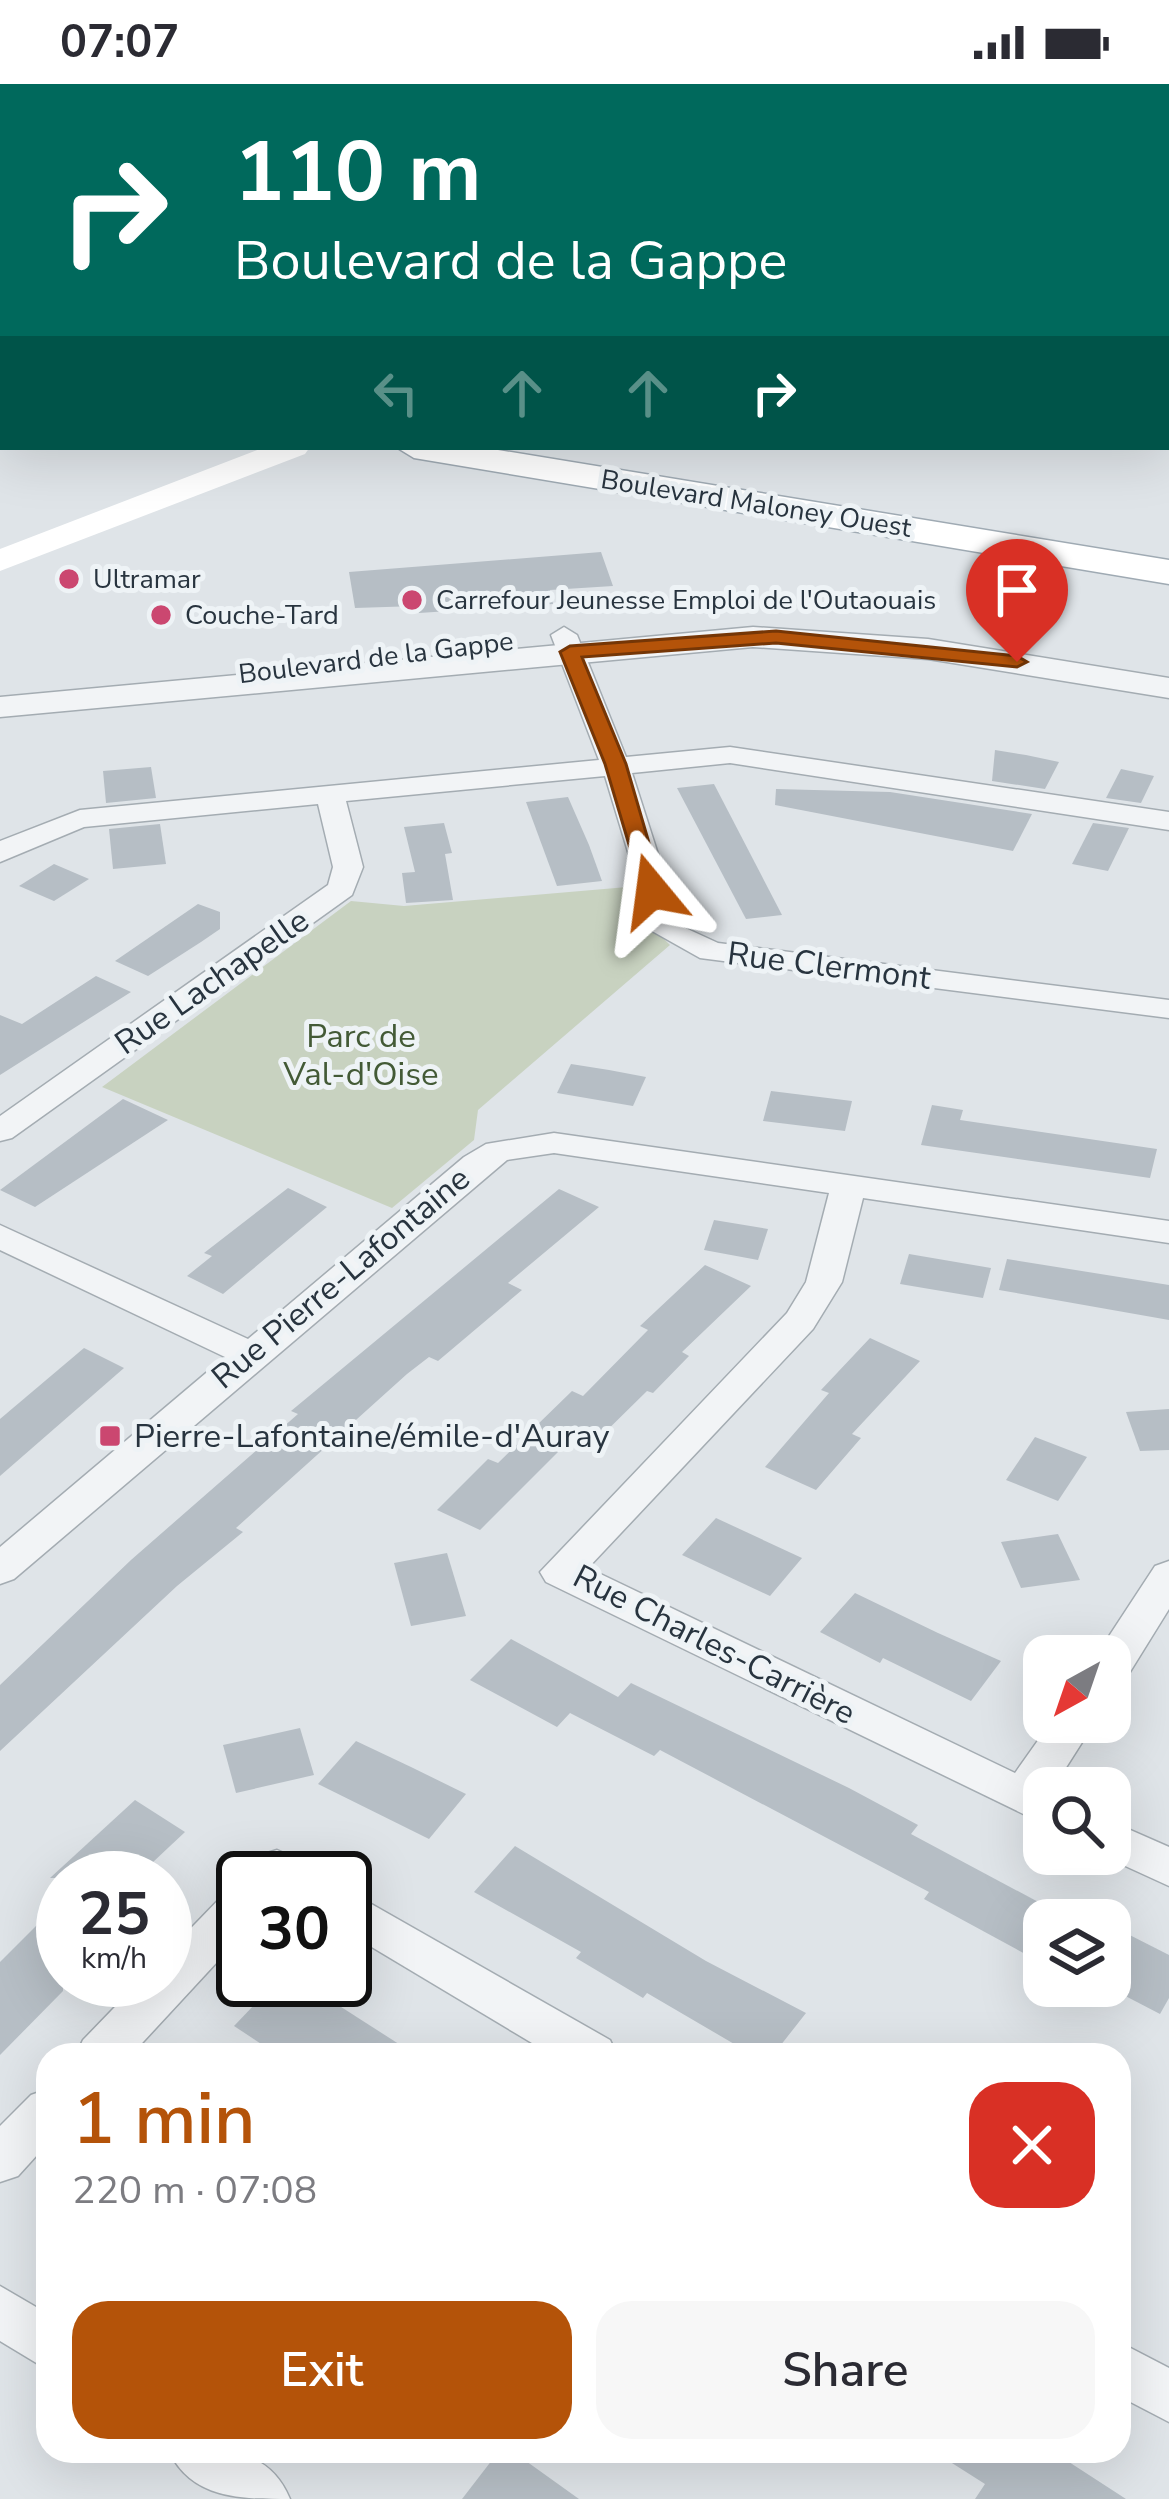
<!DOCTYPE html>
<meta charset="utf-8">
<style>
body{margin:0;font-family:"Nunito Sans",sans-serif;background:#f7f7f7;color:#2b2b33;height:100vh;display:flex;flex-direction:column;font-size:45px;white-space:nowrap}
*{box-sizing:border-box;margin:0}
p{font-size:39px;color:#7c7c81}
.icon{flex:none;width:66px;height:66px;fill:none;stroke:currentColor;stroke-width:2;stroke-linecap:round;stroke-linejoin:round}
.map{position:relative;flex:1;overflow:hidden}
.side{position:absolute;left:36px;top:1959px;width:1095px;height:420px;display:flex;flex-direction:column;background:#fff;border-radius:36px;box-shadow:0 12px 48px #0002}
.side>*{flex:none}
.guide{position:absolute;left:0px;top:0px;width:1170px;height:366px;box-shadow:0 12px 48px #0002;background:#00695c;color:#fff;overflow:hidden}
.needle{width:78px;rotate:220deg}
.controls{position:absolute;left:1023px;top:1551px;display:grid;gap:24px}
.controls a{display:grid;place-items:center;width:108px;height:108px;border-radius:24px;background:#fff;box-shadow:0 12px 48px #0002;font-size:60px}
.speed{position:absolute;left:36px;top:1767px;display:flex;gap:24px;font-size:60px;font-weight:700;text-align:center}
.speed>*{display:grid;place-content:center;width:156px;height:156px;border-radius:50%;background:#fff;box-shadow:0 12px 48px #0002;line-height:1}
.speed small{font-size:30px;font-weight:400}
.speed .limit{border:6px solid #111;border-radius:18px;background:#fff;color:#111}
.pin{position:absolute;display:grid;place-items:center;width:102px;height:102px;color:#fff;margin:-123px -51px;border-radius:50% 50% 50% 0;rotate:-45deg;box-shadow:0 0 12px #0007}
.pin .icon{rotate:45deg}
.me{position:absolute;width:132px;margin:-66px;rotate:344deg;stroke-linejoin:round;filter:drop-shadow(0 0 9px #0008)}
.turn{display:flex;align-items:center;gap:42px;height:252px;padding:0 36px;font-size:54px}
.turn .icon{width:156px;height:156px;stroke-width:2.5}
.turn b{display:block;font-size:84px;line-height:102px}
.lanes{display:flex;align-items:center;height:114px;padding:0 36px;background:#0003;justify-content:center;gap:60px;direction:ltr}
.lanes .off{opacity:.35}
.round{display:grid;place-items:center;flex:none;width:126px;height:126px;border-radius:36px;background:#f7f7f7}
.summary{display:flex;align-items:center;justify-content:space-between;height:204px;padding:0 36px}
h1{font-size:72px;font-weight:600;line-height:90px;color:#b45309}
.button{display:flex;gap:24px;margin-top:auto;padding:24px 36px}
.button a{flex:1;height:138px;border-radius:36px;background:#b45309;color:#fff;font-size:48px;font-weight:600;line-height:138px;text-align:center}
.button a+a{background:#f7f7f7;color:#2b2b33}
.status{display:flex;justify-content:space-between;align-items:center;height:84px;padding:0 60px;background:#fff;direction:ltr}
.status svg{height:33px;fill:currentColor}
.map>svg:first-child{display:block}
</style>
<div class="status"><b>07:07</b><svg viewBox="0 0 49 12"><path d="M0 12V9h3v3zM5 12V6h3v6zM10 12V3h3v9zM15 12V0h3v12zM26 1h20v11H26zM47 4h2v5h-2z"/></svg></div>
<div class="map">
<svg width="1169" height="2415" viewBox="0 0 1169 2415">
<rect width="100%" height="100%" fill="#dfe4e8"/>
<!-- green -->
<polygon fill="#c8d2c0" points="639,802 656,847 670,861 478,1026 474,1056 392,1124 102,1003 351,817 404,822"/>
<!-- building -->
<g fill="#b6bec5">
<polygon points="601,468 613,502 550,506 553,520 419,529 417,522 355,524 349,488"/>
<polygon points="995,666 1026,671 1059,678 1045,705 992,697"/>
<polygon points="151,683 156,714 106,719 103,687"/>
<polygon points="1121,685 1154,692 1141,719 1106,714"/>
<polygon points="714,700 782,831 746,835 677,704"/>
<polygon points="776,705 890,708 1032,730 1013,767 775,721"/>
<polygon points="568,713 589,761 602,797 557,802 526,718"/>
<polygon points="444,739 452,769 445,770 453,816 406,819 402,789 415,788 404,743"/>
<polygon points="1093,739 1129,744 1108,787 1072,780"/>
<polygon points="160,740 166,780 113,785 109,745"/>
<polygon points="54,780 89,795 54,817 19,802"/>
<polygon points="198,820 220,828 220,845 201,858 148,892 115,877"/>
<polygon points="96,892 131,908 0,991 0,931 22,940"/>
<polygon points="571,980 609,986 646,993 633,1022 557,1009"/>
<polygon points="771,1007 852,1017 845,1047 763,1037"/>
<polygon points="123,1015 168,1036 35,1123 0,1106"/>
<polygon points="932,1021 963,1026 960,1036 1157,1065 1150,1094 921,1061"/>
<polygon points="288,1104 327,1123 223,1210 187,1192 212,1172 204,1169"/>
<polygon points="559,1105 599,1123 508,1199 522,1206 438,1277 429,1273 407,1290 236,1444 243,1448 177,1502 0,1667 0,1601 131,1476 298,1330 291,1327"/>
<polygon points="714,1136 768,1145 758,1176 704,1166"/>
<polygon points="909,1170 991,1184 983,1214 900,1200"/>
<polygon points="1007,1175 1169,1201 1169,1236 999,1206"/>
<polygon points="705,1181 751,1202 682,1268 689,1272 653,1309 647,1307 587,1366 569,1357 480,1446 437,1426 488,1375 498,1379 572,1307 583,1312 648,1246 640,1242"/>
<polygon points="870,1254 920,1277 852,1350 861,1354 816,1406 765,1383 829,1309 821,1306"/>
<polygon points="84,1264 124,1284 0,1392 0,1335"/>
<polygon points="1169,1325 1169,1366 1140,1367 1126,1328"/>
<polygon points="1035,1353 1087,1373 1058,1417 1006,1396"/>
<polygon points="716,1434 802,1474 770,1512 682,1471"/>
<polygon points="1058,1450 1080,1496 1021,1504 1001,1458"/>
<polygon points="447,1469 466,1532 411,1542 394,1479"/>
<polygon points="855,1509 938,1549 1001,1577 971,1617 883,1574 880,1579 820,1548"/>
<polygon points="511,1555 618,1613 631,1599 849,1704 918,1741 911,1750 1057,1828 1044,1836 1044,1846 1027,1871 924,1815 929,1808 660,1666 654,1672 570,1629 557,1643 470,1596"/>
<polygon points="300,1644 314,1691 236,1709 223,1661"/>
<polygon points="356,1657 411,1683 466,1710 429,1755 318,1700"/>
<polygon points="135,1716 185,1748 136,1794 50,1794"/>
<polygon points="515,1762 706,1877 806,1929 773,1971 753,1971 647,1909 643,1914 576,1874 581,1868 474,1808"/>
<polygon points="44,1834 63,1846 63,1907 0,1971 0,1878"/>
<polygon points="1110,1841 1169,1871 1169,1914 1160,1930 1110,1904"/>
<polygon points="278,1896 299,1896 416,1971 278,1971 234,1942"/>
<polygon points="499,2367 512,2367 579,2415 462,2415"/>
<polygon points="933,2367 1052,2367 1126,2415 975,2415 985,2400"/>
</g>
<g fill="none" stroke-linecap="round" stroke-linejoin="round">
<!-- minor casing -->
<g stroke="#a4acb2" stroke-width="3">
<g id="minor">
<polygon points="819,0 840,0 816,3"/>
<polygon points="564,543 577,551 626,673 730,663 1169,728 1169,746 730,679 632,689 681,842 718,859 1169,916 1169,934 700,874 652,847 605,692 346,717 363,783 352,811 12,1054 0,1057 0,1032 328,801 333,783 318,720 84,743 0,778 0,757 80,726 599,676 551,551"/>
<polygon points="554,1049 1169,1137 1169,1159 863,1114 842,1198 813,1245 588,1484 1015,1689 1051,1638 1095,1638 1053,1704 1044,1704 1044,1740 546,1498 540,1488 787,1229 806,1198 829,1109 554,1069 507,1076 14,1495 0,1500 0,1463 225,1273 0,1166 0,1141 248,1255 464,1073 486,1060"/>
<polygon points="1169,1477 1169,1525 1125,1596 1110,1601 1110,1572 1096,1572 1155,1482"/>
<polygon points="1110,1737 1169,1763 1169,1802 1099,1770 1110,1770"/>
<polygon points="277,1766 310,1781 317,1794 245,1794 261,1771"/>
<polygon points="243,1801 243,1850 131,1971 76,1971 83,1956 141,1896 165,1896 165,1871 227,1807"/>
<polygon points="345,1805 610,1956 617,1971 552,1971 345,1847"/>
<polygon points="48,2005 48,2059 18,2092 0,2098 0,2042 31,2011"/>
<polygon points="0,2202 48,2230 48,2286 0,2257"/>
<polygon points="1119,2258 1169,2284 1169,2338 1119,2312"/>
<path d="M169,2367c50,0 98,-7 121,48 -50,0 -98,0 -121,-48z"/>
</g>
</g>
<!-- tertiary casing -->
<g stroke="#a4acb2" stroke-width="3">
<g id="tertiary">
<polygon points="597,0 631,0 633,3 599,3"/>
<polygon points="653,0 687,0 689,3 655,3"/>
<rect x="1167" y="98" width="2" height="15"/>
<polygon points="753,543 928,555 1169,594 1169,614 928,575 753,563 0,633 0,613"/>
</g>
</g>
<!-- primary casing -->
<g stroke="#9faab3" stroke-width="3">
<g id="primary">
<rect x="0" y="283" width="3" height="21"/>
<polygon points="396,363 480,363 1169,476 1169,500 414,374"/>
</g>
</g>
<!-- minor -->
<use href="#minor" fill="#f2f4f6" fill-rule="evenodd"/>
<!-- tertiary -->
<use href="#tertiary" fill="#f2f4f6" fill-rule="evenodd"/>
<!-- secondary -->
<g fill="#fff" fill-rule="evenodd">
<rect x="1167" y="110" width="2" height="16"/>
<polygon points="265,363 310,363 305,370 0,487 0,465"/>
</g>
<!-- primary -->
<use href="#primary" fill="#fff" fill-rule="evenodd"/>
</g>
<!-- route -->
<polygon fill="#b45309" stroke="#753606" stroke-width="3" points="776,547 1017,572 1027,578 1017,583 776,559 582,573 626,680 663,807 644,811 605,680 560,568 570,562"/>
<!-- markers -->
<g fill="#cb4770" stroke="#eef3f6" stroke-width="4.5">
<circle cx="69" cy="495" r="12"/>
<circle cx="412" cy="516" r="12"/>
<circle cx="161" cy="531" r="12"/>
<rect x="98" y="1340" width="24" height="24" rx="6"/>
</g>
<g text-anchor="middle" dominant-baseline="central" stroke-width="10" stroke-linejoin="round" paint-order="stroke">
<!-- far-street labels -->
<g font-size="27" fill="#28343f" stroke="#eef3f6">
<text transform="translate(756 420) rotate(9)">Boulevard Maloney Ouest</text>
<text transform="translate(376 574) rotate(-7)">Boulevard de la Gappe</text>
</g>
<!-- far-poi labels -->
<g font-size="27" fill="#28343f" stroke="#eef3f6" text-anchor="start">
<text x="93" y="495">Ultramar</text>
<text x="436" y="516">Carrefour Jeunesse Emploi de l'Outaouais</text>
<text x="185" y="531">Couche-Tard</text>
</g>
<!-- street labels -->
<g font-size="33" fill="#28343f" stroke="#eef3f6">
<text transform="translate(829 882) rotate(7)">Rue Clermont</text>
<text transform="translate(212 898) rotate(-35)">Rue Lachapelle</text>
<text transform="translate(341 1194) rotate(-40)">Rue Pierre-Lafontaine</text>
<text transform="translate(714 1561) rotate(27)">Rue Charles-Carrière</text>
</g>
<!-- park labels -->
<g font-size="33" fill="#435a36" stroke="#eef3f6">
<text x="361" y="952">Parc de<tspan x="361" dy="38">Val-d'Oise</tspan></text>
</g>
<!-- poi labels -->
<g font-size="33" fill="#28343f" stroke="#eef3f6" text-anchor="start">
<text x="134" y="1352">Pierre-Lafontaine/émile-d'Auray</text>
</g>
</g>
</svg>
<div class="controls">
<a><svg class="needle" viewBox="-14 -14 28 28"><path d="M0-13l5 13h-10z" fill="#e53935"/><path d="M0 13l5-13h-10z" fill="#7c7c81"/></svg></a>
<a><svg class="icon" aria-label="search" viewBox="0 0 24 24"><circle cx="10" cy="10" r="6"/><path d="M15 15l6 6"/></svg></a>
<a><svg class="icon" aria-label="layers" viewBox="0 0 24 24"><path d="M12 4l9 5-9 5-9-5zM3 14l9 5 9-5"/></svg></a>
</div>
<div class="speed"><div>25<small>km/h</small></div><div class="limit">30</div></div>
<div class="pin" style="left:1017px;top:578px;background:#d93025"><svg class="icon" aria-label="arrive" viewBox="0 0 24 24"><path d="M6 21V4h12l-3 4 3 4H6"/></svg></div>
<svg class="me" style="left:652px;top:807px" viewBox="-20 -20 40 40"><path d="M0-17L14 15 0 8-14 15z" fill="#b45309" stroke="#fff" stroke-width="4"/></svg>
<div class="guide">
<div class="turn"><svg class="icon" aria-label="right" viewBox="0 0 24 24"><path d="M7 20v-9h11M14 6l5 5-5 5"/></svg><div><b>110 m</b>Boulevard de la Gappe</div></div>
<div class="lanes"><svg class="icon off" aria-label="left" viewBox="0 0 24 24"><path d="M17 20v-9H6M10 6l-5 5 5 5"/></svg><svg class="icon off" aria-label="ahead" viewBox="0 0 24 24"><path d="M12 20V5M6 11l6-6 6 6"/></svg><svg class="icon off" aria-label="ahead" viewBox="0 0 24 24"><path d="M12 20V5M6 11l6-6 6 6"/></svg><svg class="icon" aria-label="right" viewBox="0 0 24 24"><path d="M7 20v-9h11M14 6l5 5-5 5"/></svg></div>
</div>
<section class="side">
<div class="summary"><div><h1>1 min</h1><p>220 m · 07:08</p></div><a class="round" style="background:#d93025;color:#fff"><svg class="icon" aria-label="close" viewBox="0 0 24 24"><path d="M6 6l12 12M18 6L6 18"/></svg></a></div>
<div class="button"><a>Exit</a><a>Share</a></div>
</section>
</div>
